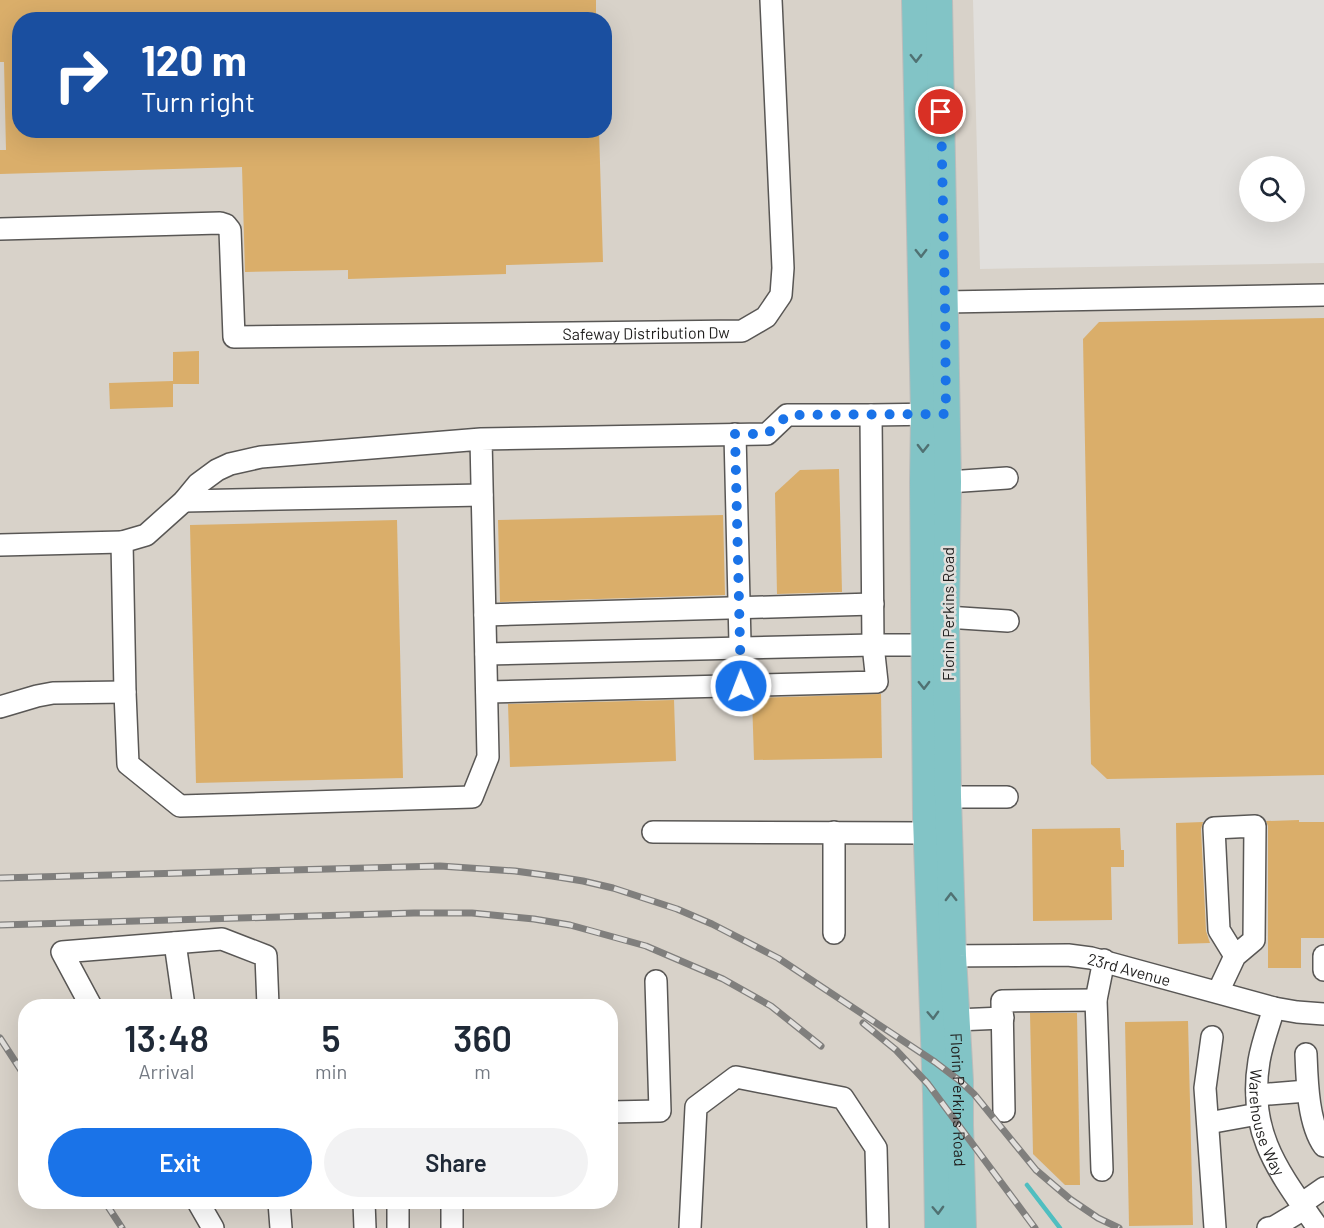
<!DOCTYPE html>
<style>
body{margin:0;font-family:Barlow,sans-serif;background:#f2f2f3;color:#1f2937;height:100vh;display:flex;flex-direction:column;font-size:22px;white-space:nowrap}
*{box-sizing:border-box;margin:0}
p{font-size:20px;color:#747a83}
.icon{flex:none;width:33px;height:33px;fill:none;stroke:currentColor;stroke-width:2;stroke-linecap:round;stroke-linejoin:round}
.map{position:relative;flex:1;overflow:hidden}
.sheet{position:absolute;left:18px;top:999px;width:600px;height:210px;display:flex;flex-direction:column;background:#fff;border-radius:24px;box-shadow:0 6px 24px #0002}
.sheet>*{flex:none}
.top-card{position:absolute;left:12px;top:12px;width:600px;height:126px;border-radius:24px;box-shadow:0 6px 24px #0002;background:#1a4fa0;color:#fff;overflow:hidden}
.fabs{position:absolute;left:1239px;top:156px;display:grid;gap:12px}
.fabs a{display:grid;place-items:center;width:66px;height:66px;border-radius:50%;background:#fff;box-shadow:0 6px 24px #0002;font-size:30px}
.pin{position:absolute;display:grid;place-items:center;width:51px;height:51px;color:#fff;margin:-26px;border:3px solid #fff;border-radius:50%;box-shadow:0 2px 6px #0007}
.me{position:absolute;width:66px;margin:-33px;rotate:359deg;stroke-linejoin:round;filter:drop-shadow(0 0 4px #0008)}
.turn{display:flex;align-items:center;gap:21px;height:126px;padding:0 30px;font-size:27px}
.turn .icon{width:78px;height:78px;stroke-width:2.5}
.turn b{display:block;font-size:42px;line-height:51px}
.eta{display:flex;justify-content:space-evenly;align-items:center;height:102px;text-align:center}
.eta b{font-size:36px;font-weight:600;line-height:42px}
.primary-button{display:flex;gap:12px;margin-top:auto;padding:12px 30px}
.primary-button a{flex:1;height:69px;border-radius:36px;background:#1a73e8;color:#fff;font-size:24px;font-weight:600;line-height:69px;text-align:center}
.primary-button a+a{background:#f2f2f3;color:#1f2937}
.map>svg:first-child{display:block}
</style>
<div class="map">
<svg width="1324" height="1228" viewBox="0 0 1324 1228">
<rect width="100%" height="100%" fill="#e1dfdc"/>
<!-- built -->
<path fill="#d8d2c9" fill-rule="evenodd" d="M0,0h973l7,269 344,-6v965h-1324zM20,20h584v110h-584zM26,1006h584v196h-584z"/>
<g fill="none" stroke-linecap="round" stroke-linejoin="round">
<!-- stream -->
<polyline stroke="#4fbec0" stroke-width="4.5" points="1027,1185 1060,1228"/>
</g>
<!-- building -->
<g fill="#daae6a">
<polygon points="0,0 596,0 596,20 20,20 20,130 599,130 603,262 506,265 506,274 348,279 348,270 245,272 242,167 0,174 0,150 6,150 4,62 0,62"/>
<polygon points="1324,318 1324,775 1107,779 1091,764 1083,339 1099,322"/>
<polygon points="199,351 199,384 173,384 173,352"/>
<polygon points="173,381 173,407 110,409 109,383"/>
<polygon points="839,469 842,592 777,594 775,493 800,470"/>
<polygon points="723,515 725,595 500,602 498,520"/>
<polygon points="397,520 403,778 196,783 190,525"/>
<polygon points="881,694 882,758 754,760 752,698"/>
<polygon points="674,700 676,761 510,767 508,704"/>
<polygon points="1299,820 1299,822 1324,822 1324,938 1301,938 1301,968 1268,968 1268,826 1266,821"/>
<polygon points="1203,822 1201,829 1206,931 1210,943 1178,944 1176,823"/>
<polygon points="1120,828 1121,850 1124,850 1124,867 1111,867 1112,920 1033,921 1032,829"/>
<polygon points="1030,1013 1077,1013 1080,1185 1065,1185 1033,1154"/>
<polygon points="1188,1021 1193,1225 1129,1226 1125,1022"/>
</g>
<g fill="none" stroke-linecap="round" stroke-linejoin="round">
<!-- minor casing -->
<g stroke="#595755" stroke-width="24">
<g id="minor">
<path id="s1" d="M0,229l220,-6 6,2 4,5 4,107 508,-6 24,-14 15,-22 2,-27 -12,-268"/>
<polyline points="945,302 1324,295"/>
<polyline points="871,415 939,414"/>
<polyline points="735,434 741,685"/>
<polyline points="481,439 488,757 472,797 180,806 128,764 125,692 122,542 146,535 184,501 198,484 217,470 230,464 261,457 481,439 767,434 787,415 871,415 873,645 924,645"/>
<polyline points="948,482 1007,478"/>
<polyline points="184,501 482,495"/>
<polyline points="0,545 122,542"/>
<polyline points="485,615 873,604"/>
<polyline points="946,617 1008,621"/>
<polyline points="486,654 873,645 877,682 487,692"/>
<polyline points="0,707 37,696 53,693 125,692"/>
<polyline points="948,797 1007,797"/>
<polyline points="653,832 926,833"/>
<polyline points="834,832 834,933"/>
<polyline points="175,943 184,1006"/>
<path id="s2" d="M937,956l131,-1 23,3 183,50 23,4 27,2"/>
<polyline points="1324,956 1324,970"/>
<polyline points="1218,992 1235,956 1254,940 1255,826 1214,828 1219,930 1235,956"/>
<polyline points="91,1006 62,952 222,939 266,956 268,1006"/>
<path id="s3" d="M1274,1008c-5,17 -12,35 -15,53 -12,72 20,111 59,167"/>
<polyline points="956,1020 1003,1018"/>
<polyline points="1212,1037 1205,1088 1215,1228"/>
<path d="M1306,1054c1,27 2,70 18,92"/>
<polyline points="1257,1095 1307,1091"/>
<polyline points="1004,1111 1002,1001 1096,1000"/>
<polyline points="610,1112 660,1111 656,981"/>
<polyline points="1208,1123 1258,1114"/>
<polyline points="1102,1170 1096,1000 1104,960"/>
<polyline points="198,1202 213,1228"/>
<polyline points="279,1202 281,1228"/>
<polyline points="364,1202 365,1228"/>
<polyline points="398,1202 398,1228"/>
<polyline points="452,1202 452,1228"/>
<polyline points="1301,1204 1324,1188"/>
<polyline points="690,1228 696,1107 736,1077 843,1098 876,1148 878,1228"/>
<polyline points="1268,1228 1274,1227 1304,1209"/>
</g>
</g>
<!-- major casing -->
<g stroke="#bcbcbb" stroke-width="28">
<g id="major">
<polyline points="915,0 924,414 923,482 926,818 936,1094 938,1228"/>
<path id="s4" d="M939,0l9,482 -2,135 2,180 5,159 7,125v44l3,103"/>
</g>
</g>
<!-- minor -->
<use href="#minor" stroke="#fff" stroke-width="21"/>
<!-- major -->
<use href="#major" stroke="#82c4c6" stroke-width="26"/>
<!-- rail casing -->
<g stroke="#807f7d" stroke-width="7">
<g id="rail">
<polyline points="0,878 440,866 515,871 552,876 583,881 613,888 677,909 712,924 778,958 935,1062 960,1081 974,1094 1036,1170 1070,1199 1098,1218 1119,1228"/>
<polyline points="0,925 414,913 472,913 534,919 570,925 646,946 723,979 771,1006 821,1046"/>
<polyline points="863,1023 896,1050 928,1084 1035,1228"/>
<polyline points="0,1038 26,1078"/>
<polyline points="105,1202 122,1228"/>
</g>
</g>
<!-- rail -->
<use href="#rail" stroke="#e1dfdc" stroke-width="4.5" stroke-dasharray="14" stroke-linecap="butt"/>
</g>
<!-- one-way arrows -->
<defs><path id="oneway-chevron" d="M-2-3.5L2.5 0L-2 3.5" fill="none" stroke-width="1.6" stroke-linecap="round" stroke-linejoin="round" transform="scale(1.5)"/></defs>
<g stroke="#507172">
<use href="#oneway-chevron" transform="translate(916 58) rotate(89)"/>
<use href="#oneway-chevron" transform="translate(921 253) rotate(89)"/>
<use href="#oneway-chevron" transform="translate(923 448) rotate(91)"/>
<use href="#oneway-chevron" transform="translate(924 685) rotate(89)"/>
<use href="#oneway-chevron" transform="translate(951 897) rotate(-91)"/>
<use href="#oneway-chevron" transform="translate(933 1015) rotate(88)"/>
<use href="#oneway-chevron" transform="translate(938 1210) rotate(88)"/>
</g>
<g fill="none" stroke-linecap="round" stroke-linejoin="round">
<!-- route -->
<polyline stroke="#1a73e8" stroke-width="10" stroke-dasharray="0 18" points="741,686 735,434 767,434 788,415 946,414 945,302 941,112"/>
</g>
<g text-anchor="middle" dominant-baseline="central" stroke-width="5" stroke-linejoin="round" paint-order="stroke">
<!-- street labels -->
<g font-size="16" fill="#1f1e1d" stroke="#e1dfdc">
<text stroke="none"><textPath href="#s1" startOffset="752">Safeway Distribution Dw</textPath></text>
<text transform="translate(947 614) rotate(-90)">Florin Perkins Road</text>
<text stroke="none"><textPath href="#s2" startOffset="194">23rd Avenue</textPath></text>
<text stroke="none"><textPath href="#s4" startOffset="1100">Florin Perkins Road</textPath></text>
<text stroke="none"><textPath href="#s3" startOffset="118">Warehouse Way</textPath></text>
</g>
</g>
</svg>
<div class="fabs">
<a><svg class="icon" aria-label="search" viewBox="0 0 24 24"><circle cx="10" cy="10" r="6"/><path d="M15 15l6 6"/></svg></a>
</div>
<div class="pin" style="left:941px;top:112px;background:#d93025"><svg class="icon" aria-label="arrive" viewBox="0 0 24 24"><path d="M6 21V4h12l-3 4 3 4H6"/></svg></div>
<svg class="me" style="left:741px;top:686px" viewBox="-20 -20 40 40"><circle r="17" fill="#1a73e8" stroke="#fff" stroke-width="3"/><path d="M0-11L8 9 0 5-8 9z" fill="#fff"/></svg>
<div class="top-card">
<div class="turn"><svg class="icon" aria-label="right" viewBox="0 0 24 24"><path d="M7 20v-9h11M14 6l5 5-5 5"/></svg><div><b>120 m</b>Turn right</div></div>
</div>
<section class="sheet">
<div class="eta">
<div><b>13:48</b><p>Arrival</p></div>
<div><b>5</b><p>min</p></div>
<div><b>360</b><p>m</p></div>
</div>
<div class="primary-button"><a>Exit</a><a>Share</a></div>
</section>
</div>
